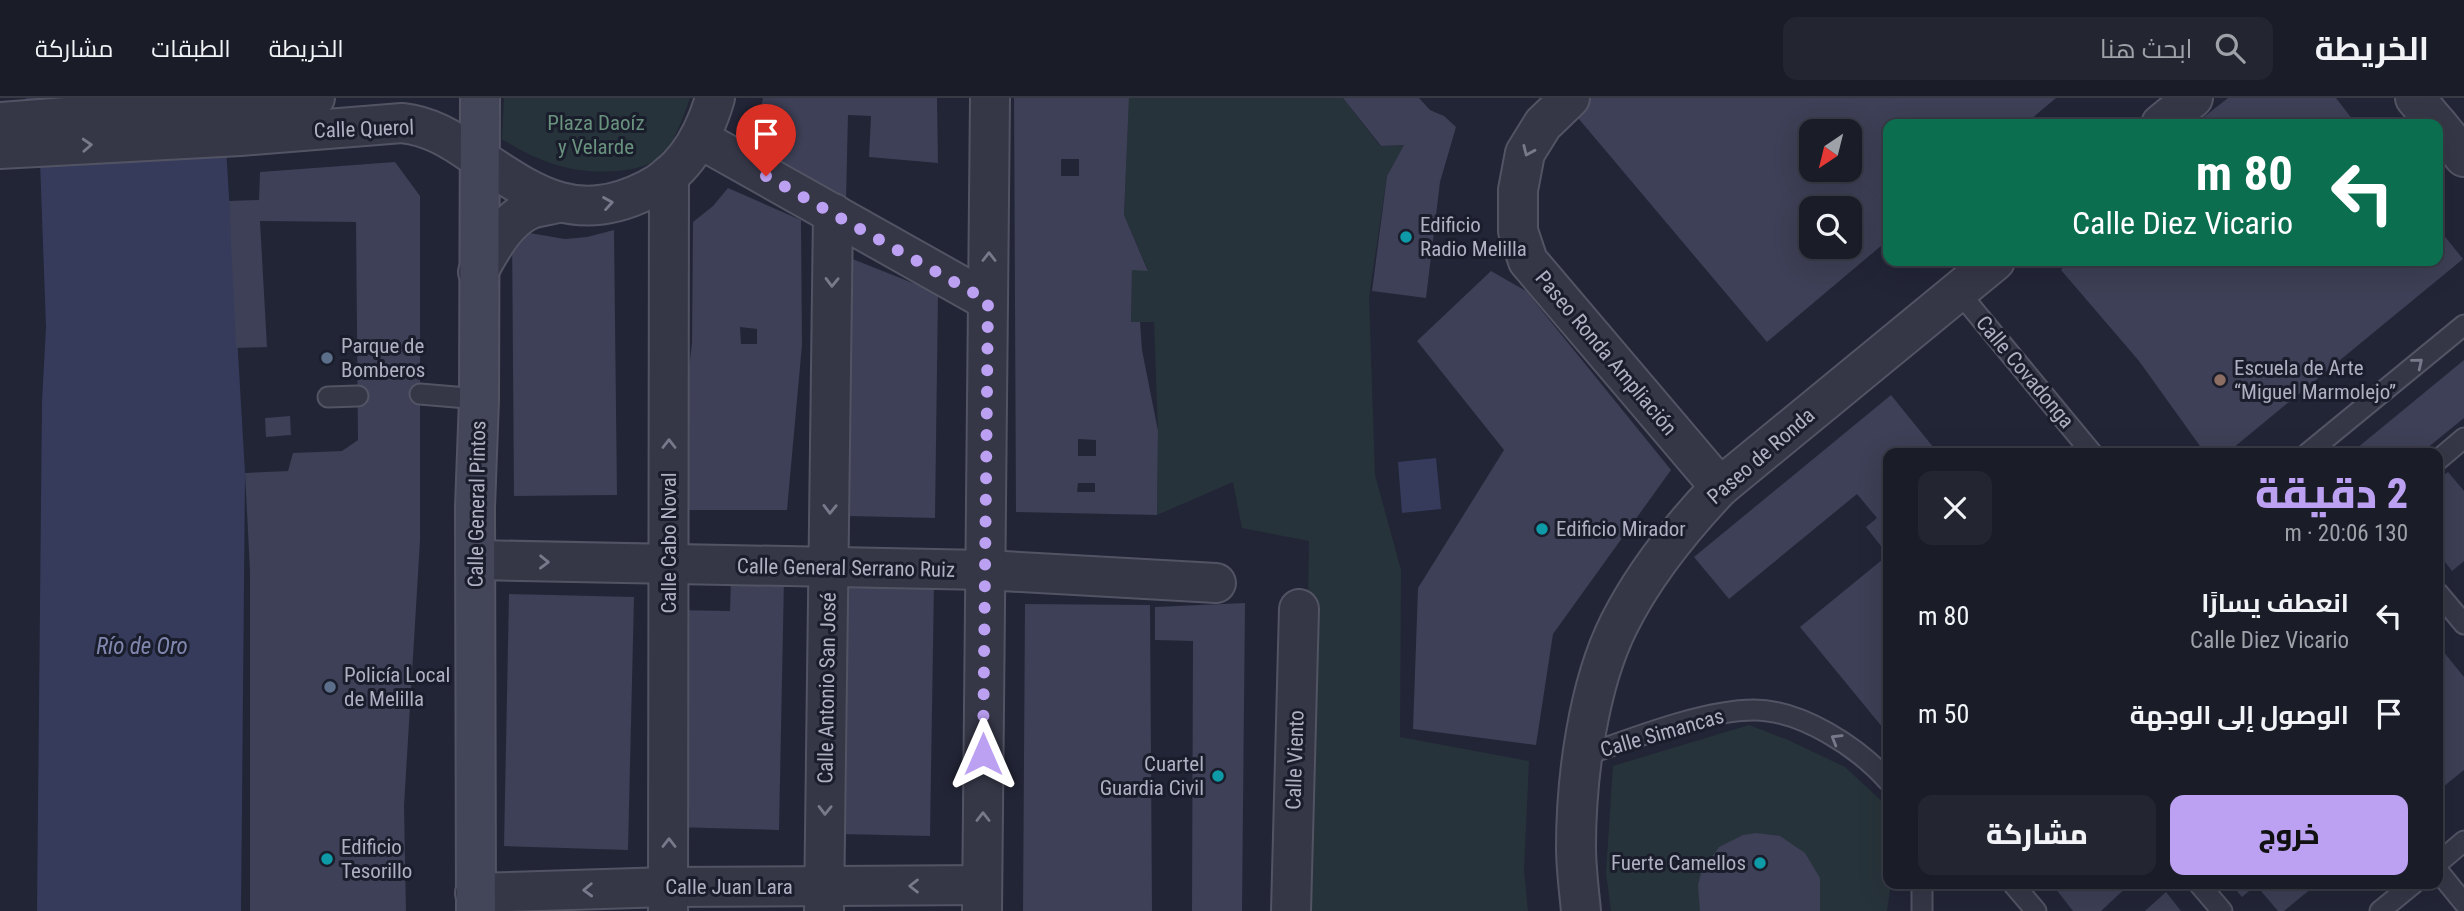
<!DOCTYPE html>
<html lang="ar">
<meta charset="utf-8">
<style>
body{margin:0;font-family:"Roboto Condensed",Cairo,sans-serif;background:#232530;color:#f1f3f6;direction:rtl;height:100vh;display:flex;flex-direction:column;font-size:26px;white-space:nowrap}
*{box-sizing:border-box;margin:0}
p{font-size:23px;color:#9fa1a8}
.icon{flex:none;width:38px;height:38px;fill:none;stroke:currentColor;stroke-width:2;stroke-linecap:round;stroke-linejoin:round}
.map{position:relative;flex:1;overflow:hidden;direction:ltr}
.drawer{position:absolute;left:1883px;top:350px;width:560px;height:441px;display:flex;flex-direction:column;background:#1a1c28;border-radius:14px;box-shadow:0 7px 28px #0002,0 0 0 2px #383a45;direction:rtl}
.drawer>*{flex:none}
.guide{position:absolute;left:1883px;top:21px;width:560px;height:147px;border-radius:14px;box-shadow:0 7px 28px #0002,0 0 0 2px #383a45;direction:rtl;background:#0b6e4f;color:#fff;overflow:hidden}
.needle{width:46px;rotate:215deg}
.buttons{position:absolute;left:1799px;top:21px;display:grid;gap:14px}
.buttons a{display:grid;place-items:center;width:63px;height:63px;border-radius:14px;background:#1a1c28;box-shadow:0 7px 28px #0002,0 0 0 2px #383a45;font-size:35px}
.pin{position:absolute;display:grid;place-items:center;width:60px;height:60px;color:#fff;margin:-72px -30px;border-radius:50% 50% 50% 0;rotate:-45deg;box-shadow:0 0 7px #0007}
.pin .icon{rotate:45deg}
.me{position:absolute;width:77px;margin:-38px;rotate:0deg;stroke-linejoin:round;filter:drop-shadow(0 0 5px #0008)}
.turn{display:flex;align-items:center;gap:24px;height:147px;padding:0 35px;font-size:32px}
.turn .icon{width:91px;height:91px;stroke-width:2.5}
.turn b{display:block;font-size:49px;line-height:60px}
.round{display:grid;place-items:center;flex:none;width:74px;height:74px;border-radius:14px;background:#232530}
.head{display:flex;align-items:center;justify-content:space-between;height:119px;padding:0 35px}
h1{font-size:42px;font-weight:800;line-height:52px;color:#bca0f2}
.primary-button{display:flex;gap:14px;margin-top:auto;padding:14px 35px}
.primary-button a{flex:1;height:80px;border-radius:14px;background:#bca0f2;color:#111;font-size:28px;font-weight:800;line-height:80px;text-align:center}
.primary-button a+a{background:#232530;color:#f1f3f6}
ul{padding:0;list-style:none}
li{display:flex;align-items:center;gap:21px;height:98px;padding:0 35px}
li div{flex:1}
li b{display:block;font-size:26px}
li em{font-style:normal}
header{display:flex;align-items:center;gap:42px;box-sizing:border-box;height:98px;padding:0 35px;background:#1a1c28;border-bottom:2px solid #383a45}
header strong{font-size:33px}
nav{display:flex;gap:38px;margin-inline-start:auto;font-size:24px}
.search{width:490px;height:63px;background:#232530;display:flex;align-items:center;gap:18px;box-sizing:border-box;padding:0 24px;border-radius:14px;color:#9fa1a8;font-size:26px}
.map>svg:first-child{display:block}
</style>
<header>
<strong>الخريطة</strong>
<div class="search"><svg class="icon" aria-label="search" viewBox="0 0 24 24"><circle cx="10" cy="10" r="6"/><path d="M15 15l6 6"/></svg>ابحث هنا</div>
<nav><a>الخريطة</a><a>الطبقات</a><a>مشاركة</a></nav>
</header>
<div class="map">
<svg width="2464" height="813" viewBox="0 0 2464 813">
<rect width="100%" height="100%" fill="#222536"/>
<!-- green -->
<g fill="#27333a">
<path d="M504,0h186c-6,17 -16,46 -29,58 -10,9 -23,12 -35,14 -48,6 -84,-6 -124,-31z"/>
<polygon points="1129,0 1343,0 1380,48 1404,47 1387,78 1369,199 1375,377 1401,472 1400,639 1529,663 1524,772 1528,813 1303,813 1309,443 1242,430 1233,384 1157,417 1158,333 1154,224 1131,224 1132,172 1148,172 1124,117"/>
<polygon points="1749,627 1788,642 1845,669 1887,708 1888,786 1891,786 1887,813 1611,813 1606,775 1613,668"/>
</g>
<!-- water -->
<g fill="#363b5c">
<polygon points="26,0 220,0 224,14 245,375 241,813 37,813 42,304 46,229 39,35"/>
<polygon points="1436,360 1441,411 1402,415 1398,364"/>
</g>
<!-- building -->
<g fill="#3d4056" fill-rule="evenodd">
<polygon points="763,0 937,0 938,65 869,59 871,18 848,17 846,102 750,60"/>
<path d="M1014,0h115l-5,117 24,56 -16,-1 -1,52h9l2,28 16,81 -1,84 -141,-3zM1061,61h18v17h-18zM1078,341l18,1v16h-18zM1078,385h17v9h-18z"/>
<polygon points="1343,0 1419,0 1430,12 1444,18 1456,29 1440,84 1426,200 1372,193 1387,78 1404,47 1381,48"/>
<path d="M1590,0h466l-31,26h-137v116l-121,102 -194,-230zM1811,33h39v39h-39zM1811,110h39v39h-39z"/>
<polygon points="2228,0 2336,0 2356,26 2195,26"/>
<polygon points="395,64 420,98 420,443 404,708 406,813 250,813 250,473 245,375 288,373 293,355 342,353 358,342 356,124 260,123 267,249 236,250 229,103 259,102 260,74"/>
<path d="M728,90l73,32 1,125 -15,165h-115l20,-167 1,-121 20,-16zM740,229l17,2v15h-16z"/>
<polygon points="2438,130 2463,161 2227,355 2205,355 2139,263 2061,172 2067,163 2438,163"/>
<polygon points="512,132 565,141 587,139 614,132 617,397 514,398"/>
<polygon points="840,156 938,195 935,420 848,418"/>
<polygon points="1491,173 1526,193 1671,372 1553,536 1536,647 1413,631 1418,490 1504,352 1417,243"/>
<polygon points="2464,262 2464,320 2421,355 2351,355"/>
<polygon points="1891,297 1938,355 1888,355 1888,457 1866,429 1877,420 1857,396 1729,501 1694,459"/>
<polygon points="290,318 291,337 266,339 265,320"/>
<polygon points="2448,374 2464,393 2464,463 2452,473 2438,455 2438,382"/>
<polygon points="1888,457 1888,636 1800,529"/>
<polygon points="731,480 784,481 779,732 671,729 675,512 730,513"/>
<polygon points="844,484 934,485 930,738 840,736"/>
<polygon points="509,496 634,499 628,752 504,748"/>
<polygon points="1245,505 1242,813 1192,813 1193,543 1155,542 1155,509"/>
<polygon points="1025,506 1150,507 1152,813 1023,813"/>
<polygon points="2438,547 2464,579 2464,672 2438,693"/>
<polygon points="1756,735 1780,738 1805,755 1820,780 1820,813 1700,813 1698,787 1701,775 1719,749 1743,737"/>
<polygon points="2052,786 2130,786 2101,813 2073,813"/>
<polygon points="2231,786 2317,786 2284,813 2278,813 2256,787 2242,799"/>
<polygon points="2166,794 2181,813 2145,813"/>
</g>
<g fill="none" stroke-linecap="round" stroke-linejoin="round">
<!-- lane casing -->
<g stroke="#525464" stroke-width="23">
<g id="lane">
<polyline points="1958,193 2092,355"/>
<polyline points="420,296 479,301"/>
<polyline points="328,299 358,298"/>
<polyline points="2308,355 2464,227"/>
<polyline points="2438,362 2464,340"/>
<polyline points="2438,495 2464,526"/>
<path d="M1583,658c48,-17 121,-46 171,-46 47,0 104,37 134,71"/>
<polyline points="2438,765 2464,743"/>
<polyline points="2438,773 2464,805"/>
<polyline points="1922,786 1922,813"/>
<polyline points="2013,786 2036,813"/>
<polyline points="2199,786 2222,813"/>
<polyline points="2380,813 2413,786"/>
</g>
</g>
<!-- street casing -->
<g stroke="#525464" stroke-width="42">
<g id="street">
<polyline points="1570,0 1543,26 1525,55 1518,92 1518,133 1528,163 1720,389"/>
<polyline points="2415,0 2437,26"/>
<polyline points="0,24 315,0"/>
<polyline points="2161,26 2193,0"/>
<polyline points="2438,27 2464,59"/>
<polyline points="700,41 988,203"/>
<path d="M0,51l240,-13 162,-13c28,3 49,16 72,32 59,39 101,71 173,35 37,-18 57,-54 68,-92"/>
<path d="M478,174c13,-23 28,-53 53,-63 9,-3 19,-4 27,-6"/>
<polyline points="476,462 985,472 1216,485"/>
<polyline points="475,795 668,789 982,787"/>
<polyline points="668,813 669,77"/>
<polyline points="824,813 833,115"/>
<polyline points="982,813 990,0"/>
<polyline points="1291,813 1299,511"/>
<path d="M1581,813c-2,-21 -5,-43 -5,-64 0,-69 12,-161 43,-223 26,-52 62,-96 101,-137l275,-226"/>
</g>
</g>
<!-- secondary casing -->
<g stroke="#525464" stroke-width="42">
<polyline id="secondary" points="476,813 475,409 479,301 480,0"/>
</g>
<!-- lane -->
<use href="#lane" stroke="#353747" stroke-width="19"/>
<!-- street -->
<use href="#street" stroke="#353747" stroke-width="38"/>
<!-- secondary -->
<use href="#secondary" stroke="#434559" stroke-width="38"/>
</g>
<!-- one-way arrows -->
<defs><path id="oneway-chevron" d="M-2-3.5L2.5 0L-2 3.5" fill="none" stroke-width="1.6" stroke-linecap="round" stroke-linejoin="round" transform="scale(1.75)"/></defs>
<g stroke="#787a8b">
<use href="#oneway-chevron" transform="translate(87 47) rotate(-3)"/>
<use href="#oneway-chevron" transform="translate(1528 53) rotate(114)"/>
<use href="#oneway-chevron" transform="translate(608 105) rotate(-10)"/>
<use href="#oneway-chevron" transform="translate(989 159) rotate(-90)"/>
<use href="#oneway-chevron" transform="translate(832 184) rotate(91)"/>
<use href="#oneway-chevron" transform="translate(2418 265) rotate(-39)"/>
<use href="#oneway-chevron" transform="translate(669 346) rotate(-90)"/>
<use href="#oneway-chevron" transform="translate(830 411) rotate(91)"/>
<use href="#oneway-chevron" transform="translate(544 464) rotate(1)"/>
<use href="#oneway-chevron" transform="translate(1836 641) rotate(-149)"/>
<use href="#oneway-chevron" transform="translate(825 712) rotate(91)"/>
<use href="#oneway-chevron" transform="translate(983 719) rotate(-90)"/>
<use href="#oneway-chevron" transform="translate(669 745) rotate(-90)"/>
<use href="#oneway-chevron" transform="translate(914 788) rotate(180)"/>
<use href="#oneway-chevron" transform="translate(588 792) rotate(178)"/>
</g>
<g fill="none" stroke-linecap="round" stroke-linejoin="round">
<!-- route -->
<polyline stroke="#bca0f2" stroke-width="12" stroke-dasharray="0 21.6" points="766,78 988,203 983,656"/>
</g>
<!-- markers -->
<g fill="#0f9aa8" stroke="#1a1d2b" stroke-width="2.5">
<circle cx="1406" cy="139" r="7"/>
<circle cx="1542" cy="431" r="7"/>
<circle cx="1218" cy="678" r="7"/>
<circle cx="327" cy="761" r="7"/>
<circle cx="1760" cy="765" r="7"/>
</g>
<g fill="#5c6f8a" stroke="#1a1d2b" stroke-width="2.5">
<circle cx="327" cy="260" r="7"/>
<circle cx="330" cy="589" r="7"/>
</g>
<circle fill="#8d6e63" stroke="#1a1d2b" stroke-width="2.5" cx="2220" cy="282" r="7"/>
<g text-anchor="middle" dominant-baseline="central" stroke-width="6" stroke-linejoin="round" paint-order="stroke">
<!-- park labels -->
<g font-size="21" fill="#69927e" stroke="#1a1d2b">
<text x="596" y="25">Plaza Daoíz<tspan x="596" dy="24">y Velarde</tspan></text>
</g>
<!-- street labels -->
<g font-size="21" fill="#afb1c3" stroke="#1a1d2b">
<text transform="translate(364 31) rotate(-2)">Calle Querol</text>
<text transform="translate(1606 255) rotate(50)">Paseo Ronda Ampliación</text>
<text transform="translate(2025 274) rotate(50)">Calle Covadonga</text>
<text transform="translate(1761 358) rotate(-41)">Paseo de Ronda</text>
<text transform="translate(477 406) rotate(-89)">Calle General Pintos</text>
<text transform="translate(669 445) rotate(-90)">Calle Cabo Noval</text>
<text transform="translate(846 470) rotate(1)">Calle General Serrano Ruiz</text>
<text transform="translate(827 590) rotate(-89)">Calle Antonio San José</text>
<text transform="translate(1662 635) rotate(-16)">Calle Simancas</text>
<text transform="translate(1295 662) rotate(-88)">Calle Viento</text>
<text x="729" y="789">Calle Juan Lara</text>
</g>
<!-- poi labels -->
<g font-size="21" fill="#afb1c3" stroke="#1a1d2b" text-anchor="start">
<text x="1420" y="127">Edificio<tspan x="1420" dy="24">Radio Melilla</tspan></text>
<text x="341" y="248">Parque de<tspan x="341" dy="24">Bomberos</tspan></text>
<text x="2234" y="270">Escuela de Arte<tspan x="2234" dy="24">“Miguel Marmolejo”</tspan></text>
<text x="1556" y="431">Edificio Mirador</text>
<text x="344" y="577">Policía Local<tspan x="344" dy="24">de Melilla</tspan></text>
<text x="1204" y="666" text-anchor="end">Cuartel<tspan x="1204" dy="24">Guardia Civil</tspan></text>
<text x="341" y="749">Edificio<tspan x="341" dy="24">Tesorillo</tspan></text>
<text x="1746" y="765" text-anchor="end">Fuerte Camellos</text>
</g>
<!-- water labels -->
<g font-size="23" font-style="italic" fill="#8187ae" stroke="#1a1d2b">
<text x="142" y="548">Río de Oro</text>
</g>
</g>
</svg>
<div class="buttons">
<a><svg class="needle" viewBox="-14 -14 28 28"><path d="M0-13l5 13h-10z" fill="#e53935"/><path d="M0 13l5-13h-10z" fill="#9fa1a8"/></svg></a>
<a><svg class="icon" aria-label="search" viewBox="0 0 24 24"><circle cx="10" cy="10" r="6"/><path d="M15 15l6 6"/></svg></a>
</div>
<div class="pin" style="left:766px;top:78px;background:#d93025"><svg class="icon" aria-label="arrive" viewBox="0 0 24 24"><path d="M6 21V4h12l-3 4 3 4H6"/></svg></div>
<svg class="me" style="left:983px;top:656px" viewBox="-20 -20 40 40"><path d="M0-17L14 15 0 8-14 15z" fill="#bca0f2" stroke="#fff" stroke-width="4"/></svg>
<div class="guide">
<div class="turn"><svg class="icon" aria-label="left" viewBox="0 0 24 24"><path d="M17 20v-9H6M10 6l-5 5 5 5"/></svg><div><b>80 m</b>Calle Diez Vicario</div></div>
</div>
<section class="drawer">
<div class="head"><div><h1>2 دقيقة</h1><p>130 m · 20:06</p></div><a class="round"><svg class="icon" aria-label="close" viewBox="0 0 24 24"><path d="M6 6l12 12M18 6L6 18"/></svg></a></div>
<ul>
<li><svg class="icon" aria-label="left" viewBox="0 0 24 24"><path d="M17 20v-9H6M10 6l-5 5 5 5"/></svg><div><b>انعطف يسارًا</b><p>Calle Diez Vicario</p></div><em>80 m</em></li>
<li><svg class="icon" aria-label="arrive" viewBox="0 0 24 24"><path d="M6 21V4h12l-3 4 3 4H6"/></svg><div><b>الوصول إلى الوجهة</b></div><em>50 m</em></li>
</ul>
<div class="primary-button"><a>خروج</a><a>مشاركة</a></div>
</section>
</div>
